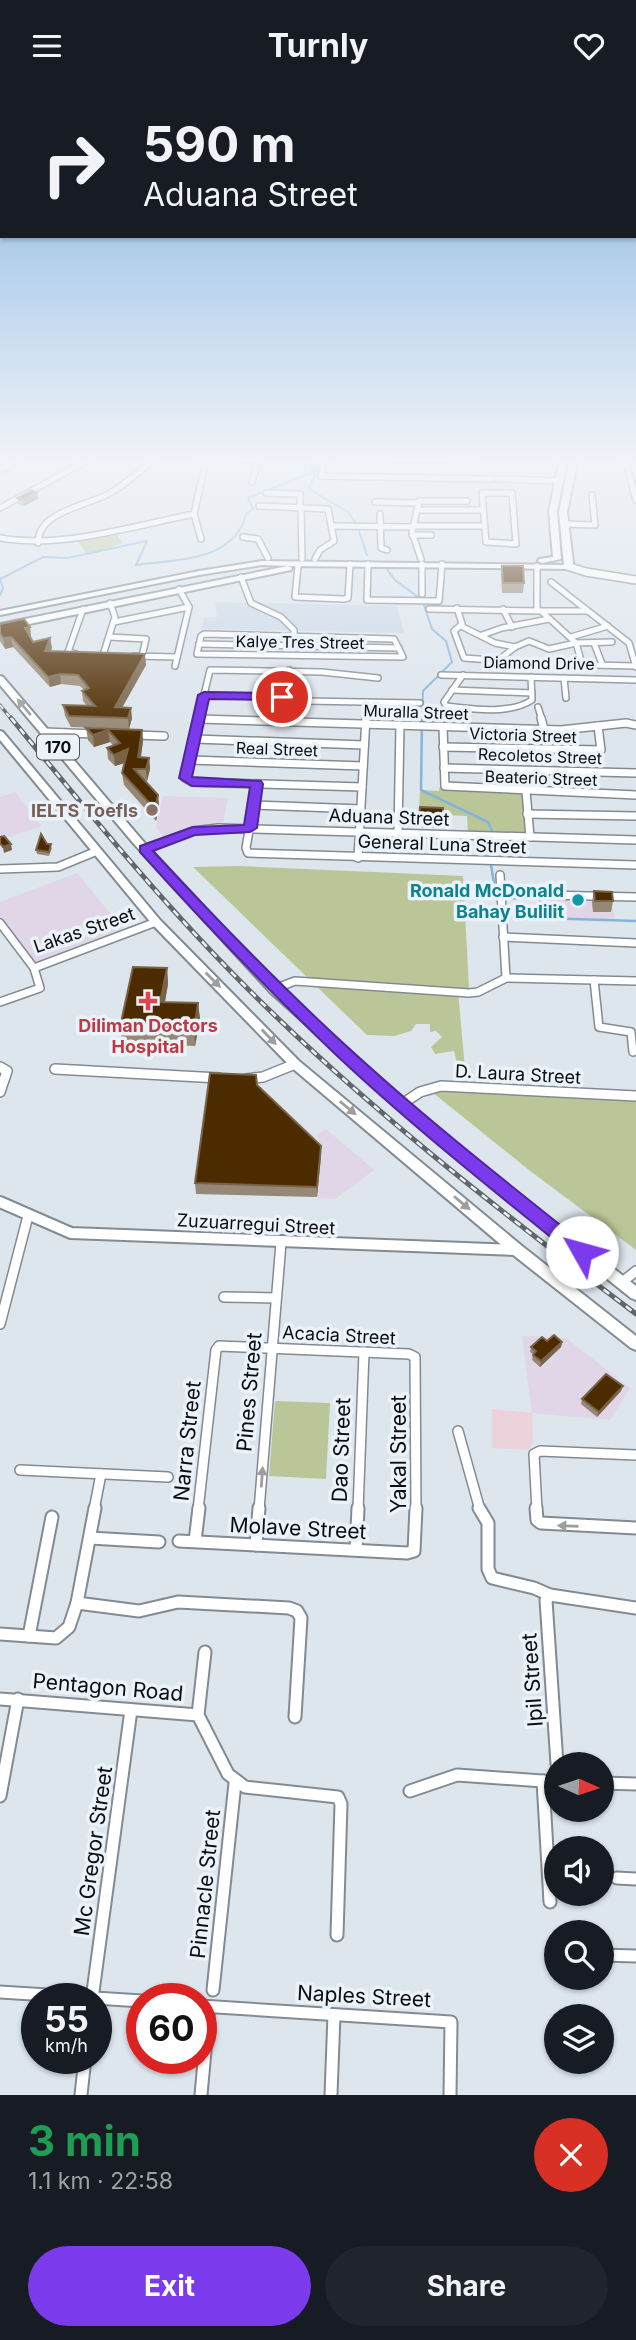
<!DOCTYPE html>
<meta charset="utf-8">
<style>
body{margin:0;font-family:Inter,sans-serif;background:#20242c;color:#f1f3f6;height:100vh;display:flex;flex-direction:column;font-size:26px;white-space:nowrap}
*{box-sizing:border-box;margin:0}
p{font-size:23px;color:#9ea1a6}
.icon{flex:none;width:38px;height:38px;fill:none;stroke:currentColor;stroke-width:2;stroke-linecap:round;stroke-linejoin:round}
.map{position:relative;height:2004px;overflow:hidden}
.details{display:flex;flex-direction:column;background:#171b24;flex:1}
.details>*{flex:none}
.hud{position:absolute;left:0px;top:0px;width:637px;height:147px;box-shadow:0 2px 5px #0004;background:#171b24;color:#f1f3f6;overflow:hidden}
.needle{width:46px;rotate:93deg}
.fabs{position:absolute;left:544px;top:1661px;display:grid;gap:14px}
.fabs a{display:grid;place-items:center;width:70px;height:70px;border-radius:50%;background:#171b24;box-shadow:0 2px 5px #0004;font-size:35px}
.speed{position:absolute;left:21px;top:1892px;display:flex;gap:14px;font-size:35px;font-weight:700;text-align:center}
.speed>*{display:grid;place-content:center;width:91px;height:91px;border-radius:50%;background:#171b24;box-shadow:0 2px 5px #0004;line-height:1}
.speed small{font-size:18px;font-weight:400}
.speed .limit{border:10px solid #d22;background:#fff;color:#111}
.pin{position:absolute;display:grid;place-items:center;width:60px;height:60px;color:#fff;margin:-30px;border:4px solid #fff;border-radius:50%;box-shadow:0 2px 7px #0007}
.me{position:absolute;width:77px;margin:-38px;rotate:308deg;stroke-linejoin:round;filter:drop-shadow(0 0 5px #0008)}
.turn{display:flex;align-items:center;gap:24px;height:147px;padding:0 28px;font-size:32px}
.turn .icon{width:91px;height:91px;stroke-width:2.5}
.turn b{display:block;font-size:49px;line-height:60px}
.round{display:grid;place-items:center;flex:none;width:74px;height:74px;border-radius:37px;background:#20242c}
.head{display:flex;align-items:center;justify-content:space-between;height:119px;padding:0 28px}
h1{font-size:42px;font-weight:700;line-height:52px;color:#1e9e55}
.primary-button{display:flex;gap:14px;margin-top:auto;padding:14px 28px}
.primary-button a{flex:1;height:80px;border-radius:42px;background:#7c3aed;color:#fff;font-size:28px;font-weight:700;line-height:80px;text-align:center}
.primary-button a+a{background:#20242c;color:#f1f3f6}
header{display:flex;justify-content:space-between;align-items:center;height:91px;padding:0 28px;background:#171b24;font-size:32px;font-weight:700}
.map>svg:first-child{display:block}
</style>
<header><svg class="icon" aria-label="menu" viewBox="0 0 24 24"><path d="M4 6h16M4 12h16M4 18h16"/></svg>Turnly<svg class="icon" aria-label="heart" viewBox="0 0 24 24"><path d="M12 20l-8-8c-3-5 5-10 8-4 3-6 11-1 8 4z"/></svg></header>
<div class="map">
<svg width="636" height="2004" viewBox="0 0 636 2004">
<rect width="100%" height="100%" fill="#dde5ed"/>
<!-- commercial -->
<g fill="#e1d5e8">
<polygon points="15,701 41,735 0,749 0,706"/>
<polygon points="163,705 228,707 223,732 193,736 164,747 156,736"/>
<polygon points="77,782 122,837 33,872 0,827 0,811"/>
<polygon points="542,805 611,807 615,829 544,827"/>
<polygon points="326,1038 374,1079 335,1108 318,1107 322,1059 317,1043"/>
<polygon points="522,1245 566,1247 630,1297 610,1329 532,1322"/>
</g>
<!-- built -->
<polygon fill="#cbd9e7" points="215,511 397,515 404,542 201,538 204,527 217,526"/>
<!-- education -->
<polygon fill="#ecd2da" points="492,1318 532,1322 533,1349 529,1359 492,1357"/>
<!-- green -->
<g fill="#bbc698">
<polygon points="114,440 123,452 87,464 77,449"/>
<polygon points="440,695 448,699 523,702 527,744 468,743 467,725 427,723 427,719 419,719 420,699 439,700"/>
<polygon points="239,775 463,785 469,897 458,900 465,978 459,980 454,960 435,963 431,956 442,946 436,940 430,941 430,933 416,933 411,940 394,945 367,944 193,776"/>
<polygon points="440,997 636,1006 636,1159 529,1079 432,1001"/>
<polygon points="275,1310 330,1312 326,1388 269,1385"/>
</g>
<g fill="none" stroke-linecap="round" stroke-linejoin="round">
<!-- stream-far1 -->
<g stroke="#85b4db" stroke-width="2">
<polyline points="316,380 309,398 348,421 357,434 367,464"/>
<polyline points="386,477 395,489 422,509"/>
<path d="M0,504l3,-7 -3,-9 43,-22 24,1 80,-17 -11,24c40,-6 99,-3 110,-51l7,-5 -5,-11 68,-27"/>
<polyline points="422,629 423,600 452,571 446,550 432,538 423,511"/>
</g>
<!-- stream -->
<g stroke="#85b4db" stroke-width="2.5">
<polyline points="422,627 421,699 488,731 493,742"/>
<polyline points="491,748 492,767"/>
<polyline points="491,774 496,804"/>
<polyline points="540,807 541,827 636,830"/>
</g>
<!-- river -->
<polygon fill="#85b4db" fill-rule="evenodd" points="312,367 322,367 319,382 311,380"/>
<!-- minor-far3 casing -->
<g stroke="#838b92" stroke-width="8">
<g id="minor-far3">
<polyline points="2,367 15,369"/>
<polyline points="201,367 205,374 194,423 201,448"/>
<polyline points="216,367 258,369"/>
<polyline points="324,367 321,385 492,388"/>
<polyline points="338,367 469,370"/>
<polyline points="625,367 636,409"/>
<polyline points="497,388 560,390"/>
<polyline points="252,391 259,367"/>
<polyline points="266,402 300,403 300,417"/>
<polygon points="482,402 512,402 516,453 486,451"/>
<polyline points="375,411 419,412"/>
<polyline points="259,415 328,418 334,450 320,459 315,468"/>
<polyline points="0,417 92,367"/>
<polyline points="301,417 302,468"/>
<polyline points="418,419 483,419"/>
<polyline points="380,423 381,457 387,459"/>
<polyline points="565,433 595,434 592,404"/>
<polyline points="332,435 413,436"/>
<polyline points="414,435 484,435"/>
<polyline points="412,444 431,444"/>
<polyline points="243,446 258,448 268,467"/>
<path d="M0,447c61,11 133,-12 194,-24"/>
<path d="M38,452c0,-33 52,-37 74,-51 15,-9 30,-23 44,-34"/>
<polyline points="421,468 412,441 419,410 467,410"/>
<polyline points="368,473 367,509 436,510 439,510 442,473"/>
<polyline points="422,473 422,503"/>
<polyline points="298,475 295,506 344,508 348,507 350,473"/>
<polyline points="537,475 537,519"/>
<polyline points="241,486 251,512 281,526 294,539 294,550"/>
<polyline points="551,491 629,552 636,576"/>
<polyline points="457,517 463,536 495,552 515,556"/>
<polyline points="429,518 541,520 576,552 582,573"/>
<polyline points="503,518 512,536"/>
<polyline points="541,520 587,520"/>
<polyline points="114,531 189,516"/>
<polyline points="461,534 454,540 464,567 546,573 636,575"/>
<polygon points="204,543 394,548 403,566 197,563 201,545"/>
<polyline points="482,544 502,537 549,528"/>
<polyline points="109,546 146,548 142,565"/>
<polyline points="571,546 608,535"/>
<polyline points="594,552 602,573"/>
<polyline points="199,553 399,557"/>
<polyline points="76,563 68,561 83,518"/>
<polyline points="103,564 115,526 110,512"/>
<polyline points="134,565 177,566"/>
<polyline points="500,568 515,556 529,550 549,558 576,552 612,551"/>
<polyline points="175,575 189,516 179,498"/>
<polyline points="441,584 636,589"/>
<path d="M463,584l-19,27 2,4c26,3 63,9 86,-6l-1,-23"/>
<polyline points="564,587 566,607"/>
<polyline points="452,599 532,602"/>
<polyline points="204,604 282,606 285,603 289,579"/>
<polyline points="305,610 420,612"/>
<polyline points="538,616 542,629"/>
<polyline points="199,628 236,629"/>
<polyline points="198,629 210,579 322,581 378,587"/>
<polyline points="366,629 367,611"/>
</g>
</g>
<!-- minor-far2 casing -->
<g stroke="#838b92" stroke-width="10">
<g id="minor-far2">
<polyline points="199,627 185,687 192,691 362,696"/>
<polyline points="541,627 544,638"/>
<polyline points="199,628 561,639 626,632 636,634"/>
<polyline points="443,636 445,695 636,704"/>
<polyline points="45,641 95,643"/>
<polyline points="132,644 164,645"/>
<polyline points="195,648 364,654"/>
<polyline points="443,656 601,659 598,635"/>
<polyline points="190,669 363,675"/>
<polyline points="444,677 636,682"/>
<polyline points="257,693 246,757 248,762 636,774"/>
<polyline points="526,700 530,746"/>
<polyline points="254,714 361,718"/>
<polyline points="527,723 636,725"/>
<polyline points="398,742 400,634"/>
<polyline points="144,758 193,740 218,737 636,749"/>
<polyline points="358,767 366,627"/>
<polyline points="0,778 58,776 97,760"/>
<polyline points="500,784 506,887"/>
<polyline points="500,803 636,806"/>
<polyline points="0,832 34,877 40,897 0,911"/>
<polyline points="503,846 636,852"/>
<polyline points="34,877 156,831"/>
<polyline points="594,889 599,936 631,941 633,961"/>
<polyline points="274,898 295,890 469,902 478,901 506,887 636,890"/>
</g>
</g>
<!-- minor-far1 casing -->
<g stroke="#838b92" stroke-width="12">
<g id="minor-far1">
<polyline points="0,976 7,980 0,1001"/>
<polyline points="55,978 219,987"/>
<polyline points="246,988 263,986 295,973"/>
<polyline points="402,1013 420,1001 441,995 636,1005"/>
<polyline points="621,1192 636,1180"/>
<polyline points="224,1206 276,1207"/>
<polyline points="0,1233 28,1125"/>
<polyline points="458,1340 480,1419"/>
<polyline points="20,1379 168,1386"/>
<polyline points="94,1419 101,1383"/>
<polyline points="198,1419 216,1259 219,1255 409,1263 415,1266 416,1419"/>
<polyline points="259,1419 281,1152"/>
<polyline points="358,1419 364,1261"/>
<polyline points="537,1419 534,1363 540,1360 636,1364"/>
</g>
</g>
<!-- minor casing -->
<g stroke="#838b92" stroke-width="15">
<g id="minor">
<polyline points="479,1417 488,1432 488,1478 492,1487 534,1497 550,1504 636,1517"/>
<polyline points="536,1417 537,1429 541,1432 636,1437"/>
<polyline points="90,1447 159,1451"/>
<polyline points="179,1450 407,1462 414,1460 416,1417"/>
<polyline points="195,1450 199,1417"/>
<polyline points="256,1454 259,1417"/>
<polyline points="356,1459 358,1417"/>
<polyline points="550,1504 546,1509 557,1673"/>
<polyline points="77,1512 139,1520 178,1511 289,1517 297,1520 301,1527 295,1626"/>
<polyline points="0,1543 56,1547 69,1536 77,1512 95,1417"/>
<polyline points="29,1545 52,1426"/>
<polyline points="0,1608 198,1624 228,1683 245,1696 338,1706 341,1713 337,1844"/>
<polyline points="198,1624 205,1561"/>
<polyline points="543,1690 550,1811"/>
<polyline points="602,1692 636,1693"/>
<polyline points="410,1700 457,1684 556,1691"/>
<polyline points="0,1705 18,1608"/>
<polyline points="617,1787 636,1788"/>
<polyline points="602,1864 636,1865"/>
<polyline points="213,1899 235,1692"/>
<polyline points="0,1901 142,1910"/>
<polyline points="92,1908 131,1619"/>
<polyline points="201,1915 451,1931 450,2004"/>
<polyline points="81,2004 85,1967"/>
<polyline points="201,2004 209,1916"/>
<polyline points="331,2004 334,1924"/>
</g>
</g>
<!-- tertiary casing -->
<g stroke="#838b92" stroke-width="14">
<polyline id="tertiary" points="0,1111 71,1142 517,1159"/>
</g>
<!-- secondary casing -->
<g stroke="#838b92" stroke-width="10">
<g id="secondary">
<polyline points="0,379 18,367"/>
<polyline points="567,475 586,481 636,489"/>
</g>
</g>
<!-- primary casing -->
<g stroke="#838b92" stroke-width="4">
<g id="primary">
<polygon points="560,367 568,367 557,420 561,468 542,472 538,470 539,468 553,466 549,420"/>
<polygon points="570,367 578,367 567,421 573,472 569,478 288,475 292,477 291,479 0,539 0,533 288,475 262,474 199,484 0,524 0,520 199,480 262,470 564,474 559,421"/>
<polygon points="0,585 3,586 142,749 278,895 447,1047 636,1195 636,1209 631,1207 439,1053 270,901 134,753 0,594"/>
<polygon points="0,640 3,641 160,829 299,970 522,1155 636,1245 636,1259 631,1257 512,1163 291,976 152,833 0,649"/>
</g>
</g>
<!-- minor-far3 -->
<use href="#minor-far3" stroke="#fff" stroke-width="5"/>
<!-- minor-far2 -->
<use href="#minor-far2" stroke="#fff" stroke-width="7"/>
<!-- minor-far1 -->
<use href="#minor-far1" stroke="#fff" stroke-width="9"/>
<!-- minor -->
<use href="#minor" stroke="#fff" stroke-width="11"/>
<!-- tertiary -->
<use href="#tertiary" stroke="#fff" stroke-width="10"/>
<!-- secondary -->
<use href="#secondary" stroke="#fff" stroke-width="7"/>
<!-- primary -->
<use href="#primary" fill="#fff" fill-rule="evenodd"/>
<!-- rail-far1 casing -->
<g stroke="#61666a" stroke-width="3.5">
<polyline id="rail-far1" points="0,614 12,629"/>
</g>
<!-- rail casing -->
<g stroke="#61666a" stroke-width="5">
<path id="rail" d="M11,627c75,91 149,183 233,267 120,121 256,226 392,329"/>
</g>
<!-- rail-far1 -->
<use href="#rail-far1" stroke="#eaf2fa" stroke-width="2" stroke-dasharray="5" stroke-linecap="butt"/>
<!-- rail -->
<use href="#rail" stroke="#eaf2fa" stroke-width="2.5" stroke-dasharray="7" stroke-linecap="butt"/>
</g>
<!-- wall -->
<g fill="#958876">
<polygon points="37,401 38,408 24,415 18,413 17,407"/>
<polygon points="502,475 524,492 523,502 502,502 501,485"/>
<polygon points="0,533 30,536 31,547 30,547 33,551 50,547 52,557 51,560 146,574 122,617 132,627 129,638 71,636 65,625 63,614 87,615 83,610 82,600 84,599 80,595 61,593 50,596 13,556 5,558 0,550"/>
<polygon points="86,637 142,639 143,650 141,666 149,667 150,678 147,690 145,690 158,704 159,716 156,730 124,694 122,682 125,672 115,675 108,668 107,657 113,654 110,651 94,656 88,649"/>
<polygon points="420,716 443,729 442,737 419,736"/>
<polygon points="47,753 52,757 49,765 37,763 36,759"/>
<polygon points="594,800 613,810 611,821 593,821 592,811"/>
<polygon points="167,877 168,893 165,911 198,912 200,928 195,955 122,952 120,936"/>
<polygon points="321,1055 317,1106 196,1103 195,1092"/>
<polygon points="547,1250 562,1251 561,1256 540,1276 532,1269 533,1263 530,1261 531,1256"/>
<polygon points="621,1300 597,1326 581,1313 582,1308"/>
</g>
<!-- shaded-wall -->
<g fill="#786347">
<polygon points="37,401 38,408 24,415 23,409"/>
<polygon points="30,536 31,547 26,548 25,537"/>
<polygon points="11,546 13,556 5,558 3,547"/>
<polygon points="50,547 52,557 47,570 45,560"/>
<polygon points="145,563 146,574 116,627 115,616"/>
<polygon points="60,583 61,593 50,596 48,586"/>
<polygon points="131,617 132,627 129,638 128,627"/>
<polygon points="108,639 110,651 94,656 93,644"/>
<polygon points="142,639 143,650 139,678 138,666"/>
<polygon points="128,658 130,670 115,675 114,664"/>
<polygon points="149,667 150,678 147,690 146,678"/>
<polygon points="158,704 159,716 156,730 155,718"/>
<polygon points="11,753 12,759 4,762 3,756"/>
<polygon points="167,877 168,893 162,927 160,911"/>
<polygon points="198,912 200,928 195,955 194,939"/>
<polygon points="321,1055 321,1066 317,1106 317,1096"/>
<polygon points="562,1251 561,1256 540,1276 541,1270"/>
<polygon points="623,1295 621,1300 597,1326 599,1321"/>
</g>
<!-- building -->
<g fill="#4d2b00" stroke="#786347" stroke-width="2">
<polygon points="31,399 37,401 23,409 17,407"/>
<polygon points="502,475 523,475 524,492 503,492"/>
<polygon points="24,528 30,536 25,537 33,551 50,547 45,560 145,563 115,616 131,617 128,627 69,625 63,614 95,615 82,600 89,597 78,584 60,583 48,586 11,546 3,547 0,542 0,533"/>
<polygon points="86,637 142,639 138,666 149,667 146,678 134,678 158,704 155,718 122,682 128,658 114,664 107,657 120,652 108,639 93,644"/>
<polygon points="420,716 443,717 443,729 419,728"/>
<polygon points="41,743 47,753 51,753 49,761 36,759"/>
<polygon points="4,745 11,753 3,756 0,752 0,746"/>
<polygon points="594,800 612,801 613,810 595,810"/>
<polygon points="133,876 167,877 160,911 198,912 194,939 120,936"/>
<polygon points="210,982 256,984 257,994 321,1055 317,1096 195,1092"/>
<polygon points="554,1244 562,1251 541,1270 533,1264 536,1260 531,1256 542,1246 547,1250"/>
<polygon points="606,1283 623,1295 599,1321 582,1308"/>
</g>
<!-- one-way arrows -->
<defs><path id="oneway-solid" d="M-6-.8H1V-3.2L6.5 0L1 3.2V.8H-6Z" transform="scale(1.75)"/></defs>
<g fill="#9d9f9f">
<use href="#oneway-solid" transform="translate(24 616) rotate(-130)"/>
<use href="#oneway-solid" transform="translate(213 889) rotate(45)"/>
<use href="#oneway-solid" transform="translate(269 946) rotate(46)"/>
<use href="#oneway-solid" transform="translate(348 1017) rotate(39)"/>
<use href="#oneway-solid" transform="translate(462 1112) rotate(40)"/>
<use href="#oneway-solid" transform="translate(262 1386) rotate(-86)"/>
<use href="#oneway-solid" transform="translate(568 1435) rotate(-178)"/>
</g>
<!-- sky -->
<linearGradient id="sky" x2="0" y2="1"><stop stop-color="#80b4e3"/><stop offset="0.57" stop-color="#f0f3f7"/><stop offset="1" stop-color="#f0f3f7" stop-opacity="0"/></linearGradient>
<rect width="636" height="647" fill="url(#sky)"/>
<!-- route -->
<path fill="#7c3aed" stroke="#51269a" stroke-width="2" d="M204,601l78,1 6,4 -6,3 -73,-1 -17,78 69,4 2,3 -6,44 -7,4 -55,3 -42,16c61,66 124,131 190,192 78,72 162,138 245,204l2,5 -2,5h-13c-82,-67 -166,-133 -243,-206 -67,-64 -130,-130 -192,-199v-6l53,-19 51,-2 6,-38 -58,-1 -13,-8 19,-83z"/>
<!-- markers -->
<circle fill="#8d6e63" stroke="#eaf2fa" stroke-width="2.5" cx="152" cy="719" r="7"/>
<circle fill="#0f9aa8" stroke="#eaf2fa" stroke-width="2.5" cx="578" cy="809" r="7"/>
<path fill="#e0444e" stroke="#eaf2fa" stroke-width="2.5" d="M144.5 899.5h7v7h7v7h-7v7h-7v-7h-7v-7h7z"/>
<g text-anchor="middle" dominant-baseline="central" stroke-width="7" stroke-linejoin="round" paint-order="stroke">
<!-- far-street labels -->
<g font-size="16" fill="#0b0e10" stroke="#eaf2fa">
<text transform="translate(300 551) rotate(1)">Kalye Tres Street</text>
<text transform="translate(539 572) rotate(1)">Diamond Drive</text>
<text transform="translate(416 621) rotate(2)">Muralla Street</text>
<text transform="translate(523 644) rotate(2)">Victoria Street</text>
<text transform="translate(277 658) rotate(2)">Real Street</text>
<text transform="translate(540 665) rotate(2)">Recoletos Street</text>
<text transform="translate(541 687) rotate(2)">Beaterio Street</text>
</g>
<!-- shield labels -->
<rect fill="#eaf2fa" stroke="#4e5256" stroke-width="2" x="37" y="643.5" width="42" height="25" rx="5"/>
<g font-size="16" font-weight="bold" fill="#0b0e10">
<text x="58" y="656">170</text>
</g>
<!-- education labels -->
<g font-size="18" font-weight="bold" fill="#785e54" stroke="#eaf2fa" text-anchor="end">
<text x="138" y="719">IELTS Toefls</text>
</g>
<!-- street labels -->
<g font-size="18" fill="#0b0e10" stroke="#eaf2fa">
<text transform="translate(389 726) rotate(2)">Aduana Street</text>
<text transform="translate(442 753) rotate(2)">General Luna Street</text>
<text transform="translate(84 839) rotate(-19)">Lakas Street</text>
<text transform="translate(518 983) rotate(3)">D. Laura Street</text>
<text transform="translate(256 1133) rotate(3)">Zuzuarregui Street</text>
<text transform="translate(339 1244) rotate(3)">Acacia Street</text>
</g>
<!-- culture labels -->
<g font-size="18" font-weight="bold" fill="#0d838f" stroke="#eaf2fa" text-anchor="end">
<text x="564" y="799">Ronald McDonald<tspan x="564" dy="21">Bahay Bulilit</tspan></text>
</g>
<!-- health labels -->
<g font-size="18" font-weight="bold" fill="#be3a42" stroke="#eaf2fa">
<text x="148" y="934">Diliman Doctors<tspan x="148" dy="21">Hospital</tspan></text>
</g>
<!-- near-street labels -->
<g font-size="21" fill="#0b0e10" stroke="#eaf2fa">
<text transform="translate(249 1301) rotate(-85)">Pines Street</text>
<text transform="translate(187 1350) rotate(-84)">Narra Street</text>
<text transform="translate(341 1359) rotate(-88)">Dao Street</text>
<text transform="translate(398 1363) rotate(-90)">Yakal Street</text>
<text transform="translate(298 1437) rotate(3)">Molave Street</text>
<text transform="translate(532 1589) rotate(-94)">Ipil Street</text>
<text transform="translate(108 1596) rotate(5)">Pentagon Road</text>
<text transform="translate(93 1760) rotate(-82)">Mc Gregor Street</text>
<text transform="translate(205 1793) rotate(-84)">Pinnacle Street</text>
<text transform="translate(364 1905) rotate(3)">Naples Street</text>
</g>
</g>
</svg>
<div class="fabs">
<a><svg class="needle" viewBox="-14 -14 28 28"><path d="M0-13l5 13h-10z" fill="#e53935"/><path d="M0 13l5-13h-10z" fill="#9ea1a6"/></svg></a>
<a><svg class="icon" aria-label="sound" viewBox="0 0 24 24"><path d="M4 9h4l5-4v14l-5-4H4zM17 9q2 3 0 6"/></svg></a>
<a><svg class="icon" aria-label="search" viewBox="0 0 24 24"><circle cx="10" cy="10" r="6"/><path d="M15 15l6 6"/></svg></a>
<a><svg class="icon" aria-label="layers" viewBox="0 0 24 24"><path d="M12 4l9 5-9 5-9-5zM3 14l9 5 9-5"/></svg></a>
</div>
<div class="speed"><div>55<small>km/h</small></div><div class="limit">60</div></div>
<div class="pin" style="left:282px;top:606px;background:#d93025"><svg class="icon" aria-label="arrive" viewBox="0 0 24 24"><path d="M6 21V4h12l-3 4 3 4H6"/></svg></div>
<svg class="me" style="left:582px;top:1161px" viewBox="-20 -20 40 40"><circle r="19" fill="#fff"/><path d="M0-13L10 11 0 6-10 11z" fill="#7c3aed"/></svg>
<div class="hud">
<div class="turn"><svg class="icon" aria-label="right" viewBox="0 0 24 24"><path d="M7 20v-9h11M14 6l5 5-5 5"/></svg><div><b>590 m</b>Aduana Street</div></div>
</div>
</div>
<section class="details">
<div class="head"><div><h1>3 min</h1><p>1.1 km · 22:58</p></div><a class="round" style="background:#d93025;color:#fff"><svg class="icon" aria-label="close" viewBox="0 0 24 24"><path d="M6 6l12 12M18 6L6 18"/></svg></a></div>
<div class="primary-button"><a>Exit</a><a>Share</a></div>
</section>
